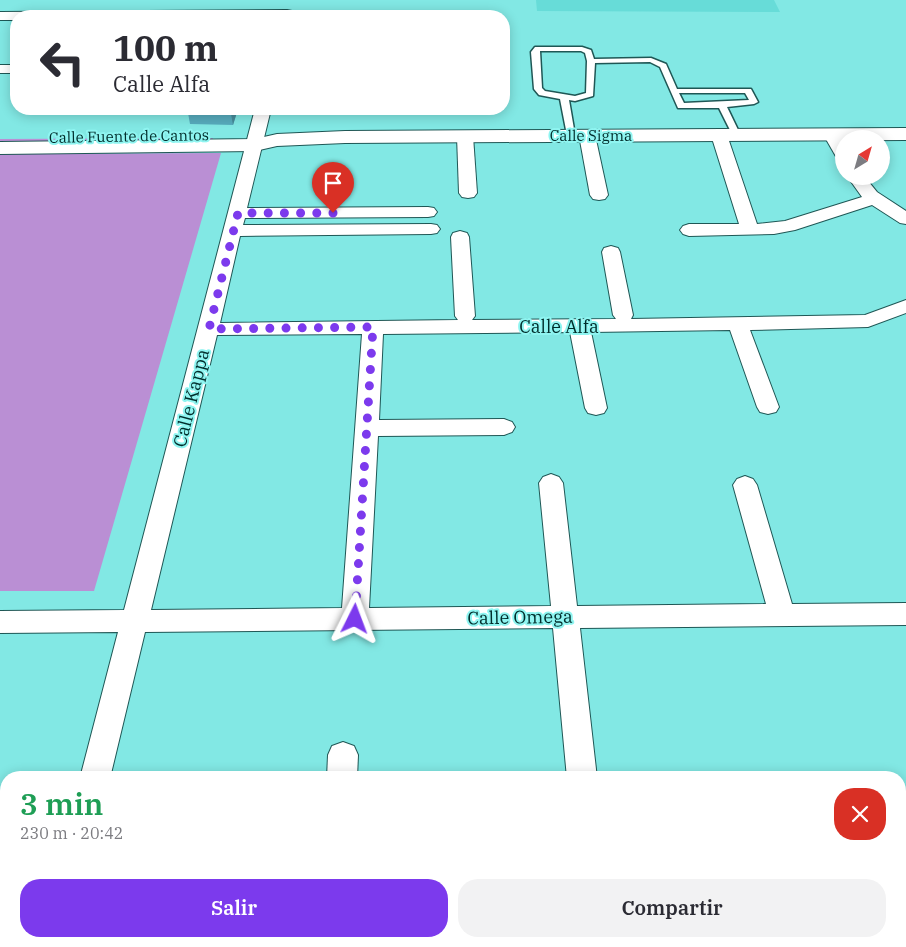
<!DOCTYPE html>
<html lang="es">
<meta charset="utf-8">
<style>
body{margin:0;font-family:"IBM Plex Serif",serif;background:#f2f2f3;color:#2b2b33;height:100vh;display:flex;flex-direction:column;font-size:19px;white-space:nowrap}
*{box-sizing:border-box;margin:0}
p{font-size:16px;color:#7c7c81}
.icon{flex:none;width:28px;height:28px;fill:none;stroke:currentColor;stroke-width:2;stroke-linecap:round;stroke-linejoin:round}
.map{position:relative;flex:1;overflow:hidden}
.drawer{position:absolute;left:0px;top:771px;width:906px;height:176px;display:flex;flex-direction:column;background:#fff;border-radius:20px 20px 0 0;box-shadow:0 2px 12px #0003}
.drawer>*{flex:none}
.guide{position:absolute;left:10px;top:10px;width:500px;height:105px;border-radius:20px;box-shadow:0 2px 12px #0003;background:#fff;color:#2b2b33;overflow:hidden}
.needle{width:32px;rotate:37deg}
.buttons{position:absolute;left:835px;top:130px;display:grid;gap:10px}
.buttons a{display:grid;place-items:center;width:55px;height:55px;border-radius:50%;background:#fff;box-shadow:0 2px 12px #0003;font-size:25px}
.pin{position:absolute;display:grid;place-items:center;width:42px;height:42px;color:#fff;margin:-51px -21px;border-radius:50% 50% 50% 0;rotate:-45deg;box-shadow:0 0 5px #0007}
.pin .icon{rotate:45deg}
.me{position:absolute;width:55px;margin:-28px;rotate:3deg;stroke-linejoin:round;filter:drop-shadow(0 0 4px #0008)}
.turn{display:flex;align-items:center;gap:18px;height:105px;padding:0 20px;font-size:22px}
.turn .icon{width:65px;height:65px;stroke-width:2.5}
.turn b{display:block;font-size:35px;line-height:42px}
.round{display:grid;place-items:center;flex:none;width:52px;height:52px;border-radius:20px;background:#f2f2f3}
.overview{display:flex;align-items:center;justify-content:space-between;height:85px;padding:0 20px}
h1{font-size:30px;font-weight:600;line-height:38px;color:#1e9e55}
.action{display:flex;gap:10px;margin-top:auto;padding:10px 20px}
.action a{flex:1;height:58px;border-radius:20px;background:#7c3aed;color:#fff;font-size:20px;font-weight:600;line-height:58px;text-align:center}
.action a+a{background:#f2f2f3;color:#2b2b33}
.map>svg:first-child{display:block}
</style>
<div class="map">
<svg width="906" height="947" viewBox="0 0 906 947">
<rect width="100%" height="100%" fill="#82e8e4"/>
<!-- built -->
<polygon fill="#67dcd8" points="536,0 774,0 780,12 537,11"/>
<!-- green -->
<g fill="#ba8fd4">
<polygon points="213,138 211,143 0,144 0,139"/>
<polygon points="221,153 94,591 0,591 0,154"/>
</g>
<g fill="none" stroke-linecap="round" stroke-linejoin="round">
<!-- lane casing -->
<g stroke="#1f5755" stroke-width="3">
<path id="lane" d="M535,47h47l9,3 3,9 57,-1 15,6 11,25h74l7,13 -4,2 -27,3 13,27 -4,3 -4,-3 -13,-26h-41l-18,-41 -10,-5 -55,1 -2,33 -18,5 -6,-1 6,35 -4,3 -4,-3 -7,-36 -21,-4 -5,-6 -3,-37zM540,51h41l4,2 2,8 -1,32 -11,3 -30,-5 -3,-3zM679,93h66l4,7 -65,3z"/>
</g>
<!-- street casing -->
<g stroke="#1f5755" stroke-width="2">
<g id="street">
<polygon points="287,10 292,11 294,14 292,16 16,16 16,20 0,20 0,12"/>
<rect x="0" y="65" width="16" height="8"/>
<path d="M255,109h16l-24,99 181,-1 6,1 3,4 -3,4 -6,1 -183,1 -2,7 188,-1 6,1 3,4 -3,4 -6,1 -191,2 -20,87 238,-3 -3,-4 -4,-79 2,-4 7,-2 7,2 2,4 6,79 -3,4 144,-1 -3,-4 -11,-63 2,-4 7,-2 7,2 2,4 13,63 -2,4 234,-4 41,-15v13l-38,14 -118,3 29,77 -3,5 -8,2 -8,-2 -3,-5 -27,-77 -139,2 16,76 -3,5 -8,2 -8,-2 -3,-5 -15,-76 -187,2 -4,86 125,-1 8,3 3,5 -3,5 -8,3 -126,1 -9,172 182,-2 -12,-123 4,-6 8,-3 8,3 4,6 14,123 189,-2 -33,-119 4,-6 8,-3 8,3 4,6 35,119 114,-1v22l-326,3 17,150h-30l-14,-150 -408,4 -35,146h-30l38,-146 -118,1v-22l124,-1zM362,334l-20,274 -191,2 66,-275z"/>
<polygon points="831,129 837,131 844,142 844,161 838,160 823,134 825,131"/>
<polygon points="587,130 593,132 595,135 608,195 605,199 599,200 593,199 590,195 579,135 581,132"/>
<polygon points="719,130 725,132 727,135 757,224 785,221 862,197 847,176 864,176 877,192 906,211 906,224 900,223 872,205 795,230 774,234 689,236 683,234 680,230 683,226 689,224 739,224 711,135 713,132"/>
<polygon points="465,131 471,133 473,136 477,193 474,197 468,198 462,197 459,193 457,136 459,133"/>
<polygon points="343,742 354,746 358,755 357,778 327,778 328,755 332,746"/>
<polygon points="36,941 70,941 69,947 35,947"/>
<rect x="316" y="941" width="34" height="6"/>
<polygon points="581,941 615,941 616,947 582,947"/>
</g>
</g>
<!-- secondary casing -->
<g stroke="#1f5755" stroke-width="2">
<polygon id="secondary" points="906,128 906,140 345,143 277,146 255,151 0,154 0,142 255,139 277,134 345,131"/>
</g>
<!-- lane -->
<use href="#lane" fill="#fff" fill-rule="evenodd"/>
<!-- street -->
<use href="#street" fill="#fff" fill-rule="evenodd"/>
<!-- secondary -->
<use href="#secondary" fill="#fff" fill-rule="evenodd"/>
</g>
<!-- wall -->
<polygon fill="#57abbc" points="238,109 233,125 190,124 188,113"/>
<!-- shaded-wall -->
<polygon fill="#478b99" points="233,109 238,109 233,125 231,114"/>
<!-- building -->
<polygon fill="#65c7db" stroke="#478b99" points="189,109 233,109 231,114 188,113"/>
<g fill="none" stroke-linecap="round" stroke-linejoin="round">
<!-- route -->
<polyline stroke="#7c3aed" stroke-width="9" stroke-dasharray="0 16.2" points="333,213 238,213 209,329 373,327 355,619"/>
</g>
<g text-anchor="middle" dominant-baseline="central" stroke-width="4" stroke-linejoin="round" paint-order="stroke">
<!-- far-street labels -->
<g font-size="15" fill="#002d2b" stroke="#8ff5f1">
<text x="591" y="135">Calle Sigma</text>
<text transform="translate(129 136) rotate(-1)">Calle Fuente de Cantos</text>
</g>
<!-- street labels -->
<g font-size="18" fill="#002d2b" stroke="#8ff5f1">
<text x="559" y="326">Calle Alfa</text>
<text transform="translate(191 398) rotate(-76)">Calle Kappa</text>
<text transform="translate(520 617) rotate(-1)">Calle Omega</text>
</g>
</g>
</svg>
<div class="buttons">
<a><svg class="needle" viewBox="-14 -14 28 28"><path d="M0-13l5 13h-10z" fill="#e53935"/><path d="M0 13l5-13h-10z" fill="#7c7c81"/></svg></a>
</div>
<div class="pin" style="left:333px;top:213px;background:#d93025"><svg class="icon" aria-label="arrive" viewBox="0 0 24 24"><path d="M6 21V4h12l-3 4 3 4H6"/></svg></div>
<svg class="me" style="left:355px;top:619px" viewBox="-20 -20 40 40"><path d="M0-17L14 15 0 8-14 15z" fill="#7c3aed" stroke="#fff" stroke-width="4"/></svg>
<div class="guide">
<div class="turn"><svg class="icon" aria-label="left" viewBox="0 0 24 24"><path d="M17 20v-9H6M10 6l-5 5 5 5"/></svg><div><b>100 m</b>Calle Alfa</div></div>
</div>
<section class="drawer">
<div class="overview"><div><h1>3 min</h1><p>230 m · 20:42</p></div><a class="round" style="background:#d93025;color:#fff"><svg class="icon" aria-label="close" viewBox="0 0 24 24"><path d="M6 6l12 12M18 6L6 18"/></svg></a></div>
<div class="action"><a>Salir</a><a>Compartir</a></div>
</section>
</div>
